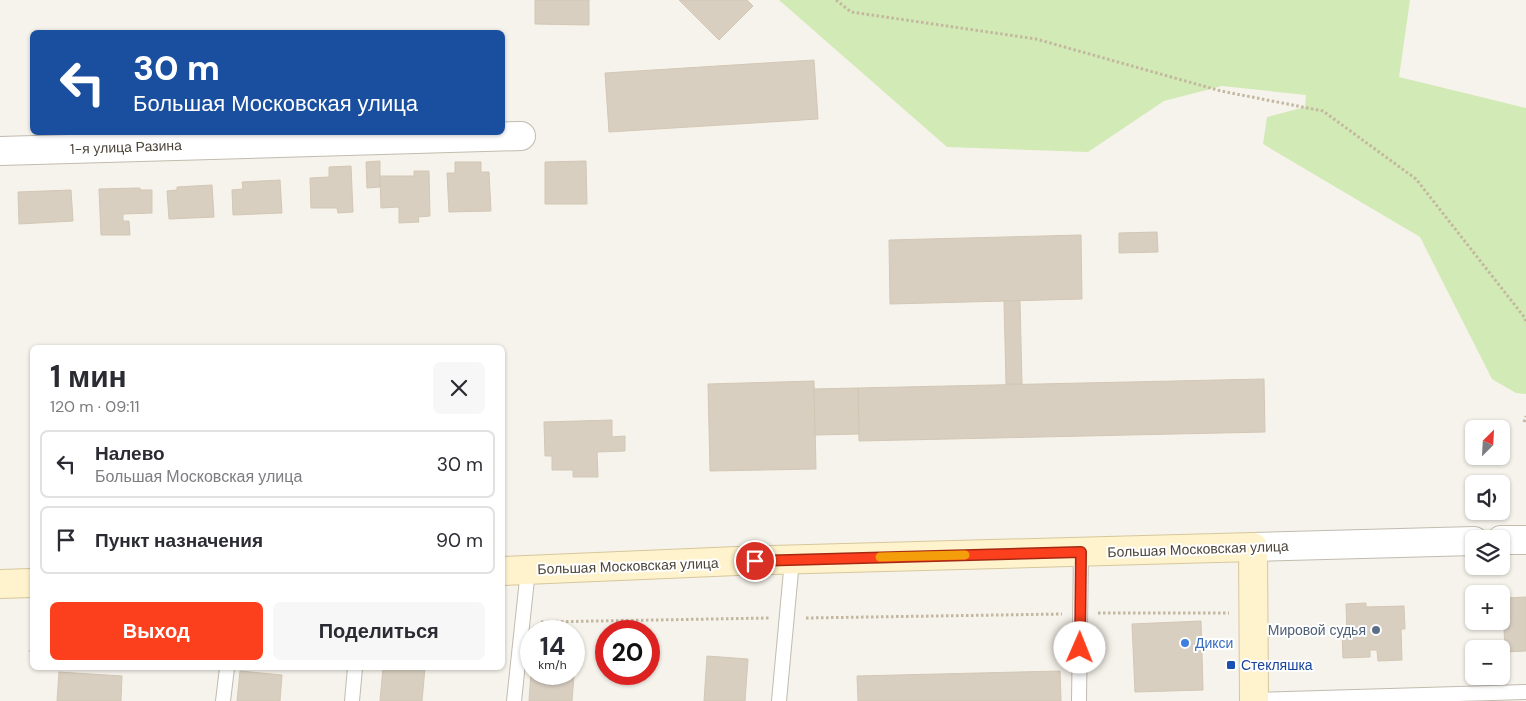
<!DOCTYPE html>
<html lang="ru">
<meta charset="utf-8">
<style>
body{margin:0;font-family:"DM Sans",sans-serif;background:#f7f7f7;color:#2b2b33;height:100vh;display:flex;flex-direction:column;font-size:19px;white-space:nowrap}
*{box-sizing:border-box;margin:0}
p{font-size:16px;color:#7c7c81}
.icon{flex:none;width:28px;height:28px;fill:none;stroke:currentColor;stroke-width:2;stroke-linecap:round;stroke-linejoin:round}
.map{position:relative;flex:1;overflow:hidden}
.panel{position:absolute;left:30px;top:345px;width:475px;height:325px;display:flex;flex-direction:column;background:#fff;border-radius:8px;box-shadow:0 1px 4px #0004}
.panel>*{flex:none}
.top-card{position:absolute;left:30px;top:30px;width:475px;height:105px;border-radius:8px;box-shadow:0 1px 4px #0004;background:#1a4fa0;color:#fff;overflow:hidden}
.needle{width:32px;rotate:24deg}
.buttons{position:absolute;left:1465px;top:420px;display:grid;gap:10px}
.buttons a{display:grid;place-items:center;width:45px;height:45px;border-radius:8px;background:#fff;box-shadow:0 1px 4px #0004;font-size:25px}
.speed{position:absolute;left:520px;top:620px;display:flex;gap:10px;font-size:25px;font-weight:700;text-align:center}
.speed>*{display:grid;place-content:center;width:65px;height:65px;border-radius:50%;background:#fff;box-shadow:0 1px 4px #0004;line-height:1}
.speed small{font-size:12px;font-weight:400}
.speed .limit{border:8px solid #d22;background:#fff;color:#111}
.pin{position:absolute;display:grid;place-items:center;width:42px;height:42px;color:#fff;margin:-21px;border:2px solid #fff;border-radius:50%;box-shadow:0 1px 5px #0007}
.me{position:absolute;width:55px;margin:-28px;rotate:1deg;stroke-linejoin:round;filter:drop-shadow(0 0 4px #0008)}
.turn{display:flex;align-items:center;gap:18px;height:105px;padding:0 20px;font-size:22px}
.turn .icon{width:65px;height:65px;stroke-width:2.5}
.turn b{display:block;font-size:35px;line-height:42px}
.round{display:grid;place-items:center;flex:none;width:52px;height:52px;border-radius:8px;background:#f7f7f7}
.overview{display:flex;align-items:center;justify-content:space-between;height:85px;padding:0 20px}
h1{font-size:30px;font-weight:700;line-height:38px}
.cta{display:flex;gap:10px;margin-top:auto;padding:10px 20px}
.cta a{flex:1;height:58px;border-radius:8px;background:#fc3f1d;color:#fff;font-size:20px;font-weight:700;line-height:58px;text-align:center}
.cta a+a{background:#f7f7f7;color:#2b2b33}
ul{padding:0;list-style:none}
li{display:flex;align-items:center;gap:15px;height:68px;margin:0 10px 8px;padding:0 10px;border:2px solid #e1e1e2;border-radius:8px}
li div{flex:1}
li b{display:block;font-size:19px}
li em{font-style:normal}
.map>svg:first-child{display:block}
</style>
<div class="map">
<svg width="1526" height="701" viewBox="0 0 1526 701">
<rect width="100%" height="100%" fill="#f6f3ec"/>
<!-- green -->
<polygon fill="#d2eab5" points="779,0 1410,0 1399,77 1526,108 1526,394 1516,393 1492,379 1420,237 1263,144 1267,117 1305,107 1306,95 1222,86 1164,101 1088,152 947,147"/>
<!-- building -->
<g fill="#d8cfc1" stroke="#d3c7b4">
<polygon points="535,0 589,0 589,25 535,24"/>
<polygon points="679,0 747,0 753,6 719,40"/>
<polygon points="814,60 818,119 609,132 605,73"/>
<polygon points="380,161 380,187 367,188 366,162"/>
<polygon points="586,161 587,204 545,204 545,162"/>
<polygon points="455,162 481,162 481,172 489,172 491,211 449,212 447,173 455,173"/>
<polygon points="351,166 353,212 338,213 337,208 311,208 310,178 329,177 329,167"/>
<polygon points="414,171 429,171 430,216 418,217 419,222 399,223 399,207 381,208 380,176 414,176"/>
<polygon points="280,180 282,213 233,215 232,190 243,189 242,182"/>
<polygon points="212,185 214,217 169,219 167,191 177,190 177,187"/>
<polygon points="140,188 140,190 152,190 152,213 123,214 123,221 129,221 130,235 101,235 99,189"/>
<polygon points="71,190 73,221 19,224 18,192"/>
<polygon points="1157,232 1158,252 1119,253 1119,233"/>
<polygon points="1081,235 1082,299 890,304 889,240"/>
<polygon points="1004,301 1020,301 1022,384 1006,384"/>
<polygon points="1264,379 1265,432 859,441 858,388"/>
<polygon points="814,381 816,469 710,471 708,384"/>
<polygon points="858,388 859,434 815,435 814,389"/>
<polygon points="612,420 612,437 625,436 625,451 597,452 598,477 573,477 573,470 552,470 552,456 545,456 544,422"/>
<polygon points="1526,597 1526,651 1505,652 1504,628 1509,628 1507,598"/>
<polygon points="1366,603 1366,607 1404,606 1405,629 1401,629 1402,660 1378,661 1377,650 1370,650 1370,657 1343,658 1342,634 1347,634 1346,604"/>
<polygon points="1201,621 1203,690 1135,692 1132,624"/>
<polygon points="707,656 748,659 745,701 704,701"/>
<polygon points="574,663 575,663 572,701 529,701 531,673 574,674"/>
<polygon points="383,668 425,668 422,701 380,701"/>
<polygon points="240,671 282,675 280,701 237,701"/>
<polygon points="1060,671 1061,701 858,701 857,676"/>
<polygon points="59,672 122,676 121,701 57,701"/>
</g>
<g fill="none" stroke-linecap="round" stroke-linejoin="round">
<!-- lane casing -->
<g stroke="#c2bbae" stroke-width="16">
<g id="lane">
<polyline points="1254,700 1526,692"/>
<polyline points="223,701 227,668"/>
<polyline points="352,701 355,668"/>
<polyline points="514,701 528,570"/>
<polyline points="779,701 792,560"/>
<polyline points="1079,701 1081,552"/>
</g>
</g>
<!-- street casing -->
<g stroke="#c2bbae" stroke-width="30">
<g id="street">
<polyline points="0,151 521,136"/>
<polyline points="1501,540 1526,540"/>
<polyline points="1253,547 1474,541"/>
</g>
</g>
<!-- secondary casing -->
<g stroke="#d6c79b" stroke-width="30">
<g id="secondary">
<polyline points="502,571 737,561 1253,547 1254,701"/>
<polyline points="0,584 32,583"/>
</g>
</g>
<!-- path -->
<g stroke="#c4b79f" stroke-width="3" stroke-dasharray="2.5 2.5" stroke-linecap="butt">
<polyline points="836,0 851,12 1036,39 1221,91 1323,111 1416,179 1525,318 1526,324"/>
<polyline points="1524,422 1526,416"/>
<polyline points="1098,613 1229,613"/>
<polyline points="806,618 1062,614"/>
<polyline points="541,622 769,618"/>
<polyline points="30,652 32,650"/>
</g>
<!-- lane -->
<use href="#lane" stroke="#fff" stroke-width="14"/>
<!-- street -->
<use href="#street" stroke="#fff" stroke-width="28"/>
<!-- secondary -->
<use href="#secondary" stroke="#fff3cd" stroke-width="28"/>
</g>
<g fill="none" stroke-linecap="round" stroke-linejoin="round">
<!-- route casing -->
<g stroke="#a42913" stroke-width="12">
<polyline id="route" points="755,561 1081,552 1080,648"/>
</g>
<!-- route -->
<use href="#route" stroke="#fc3f1d" stroke-width="9"/>
<!-- slow -->
<polyline stroke="#f59e0b" stroke-width="9" points="880,557 965,555"/>
</g>
<!-- markers -->
<circle fill="#5c6f8a" stroke="#fff" stroke-width="2" cx="1376" cy="630" r="5"/>
<circle fill="#3f7fe0" stroke="#fff" stroke-width="2" cx="1185" cy="643" r="5"/>
<rect fill="#1a4fb4" stroke="#fff" stroke-width="2" x="1226" y="660" width="10" height="10" rx="2.5"/>
<g text-anchor="middle" dominant-baseline="central" stroke-width="4" stroke-linejoin="round" paint-order="stroke">
<!-- street labels -->
<g font-size="14" fill="#4b4439" stroke="#fff">
<text transform="translate(126 147) rotate(-2)">1-я улица Разина</text>
<text transform="translate(1198 549) rotate(-2)">Большая Московская улица</text>
<text transform="translate(628 566) rotate(-2)">Большая Московская улица</text>
</g>
<!-- service labels -->
<g font-size="14" fill="#4e5e75" stroke="#fff" text-anchor="end">
<text x="1366" y="630">Мировой судья</text>
</g>
<!-- shop labels -->
<g font-size="14" fill="#366cbe" stroke="#fff" text-anchor="start">
<text x="1195" y="643">Дикси</text>
</g>
<!-- transit labels -->
<g font-size="14" fill="#164399" stroke="#fff" text-anchor="start">
<text x="1241" y="665">Стекляшка</text>
</g>
</g>
</svg>
<div class="buttons">
<a><svg class="needle" viewBox="-14 -14 28 28"><path d="M0-13l5 13h-10z" fill="#e53935"/><path d="M0 13l5-13h-10z" fill="#7c7c81"/></svg></a>
<a><svg class="icon" aria-label="sound" viewBox="0 0 24 24"><path d="M4 9h4l5-4v14l-5-4H4zM17 9q2 3 0 6"/></svg></a>
<a><svg class="icon" aria-label="layers" viewBox="0 0 24 24"><path d="M12 4l9 5-9 5-9-5zM3 14l9 5 9-5"/></svg></a>
<a>+</a>
<a>−</a>
</div>
<div class="speed"><div>14<small>km/h</small></div><div class="limit">20</div></div>
<div class="pin" style="left:755px;top:561px;background:#d93025"><svg class="icon" aria-label="arrive" viewBox="0 0 24 24"><path d="M6 21V4h12l-3 4 3 4H6"/></svg></div>
<svg class="me" style="left:1080px;top:648px" viewBox="-20 -20 40 40"><circle r="19" fill="#fff"/><path d="M0-13L10 11 0 6-10 11z" fill="#fc3f1d"/></svg>
<div class="top-card">
<div class="turn"><svg class="icon" aria-label="left" viewBox="0 0 24 24"><path d="M17 20v-9H6M10 6l-5 5 5 5"/></svg><div><b>30 m</b>Большая Московская улица</div></div>
</div>
<section class="panel">
<div class="overview"><div><h1>1 мин</h1><p>120 m · 09:11</p></div><a class="round"><svg class="icon" aria-label="close" viewBox="0 0 24 24"><path d="M6 6l12 12M18 6L6 18"/></svg></a></div>
<ul>
<li><svg class="icon" aria-label="left" viewBox="0 0 24 24"><path d="M17 20v-9H6M10 6l-5 5 5 5"/></svg><div><b>Налево</b><p>Большая Московская улица</p></div><em>30 m</em></li>
<li><svg class="icon" aria-label="arrive" viewBox="0 0 24 24"><path d="M6 21V4h12l-3 4 3 4H6"/></svg><div><b>Пункт назначения</b></div><em>90 m</em></li>
</ul>
<div class="cta"><a>Выход</a><a>Поделиться</a></div>
</section>
</div>
